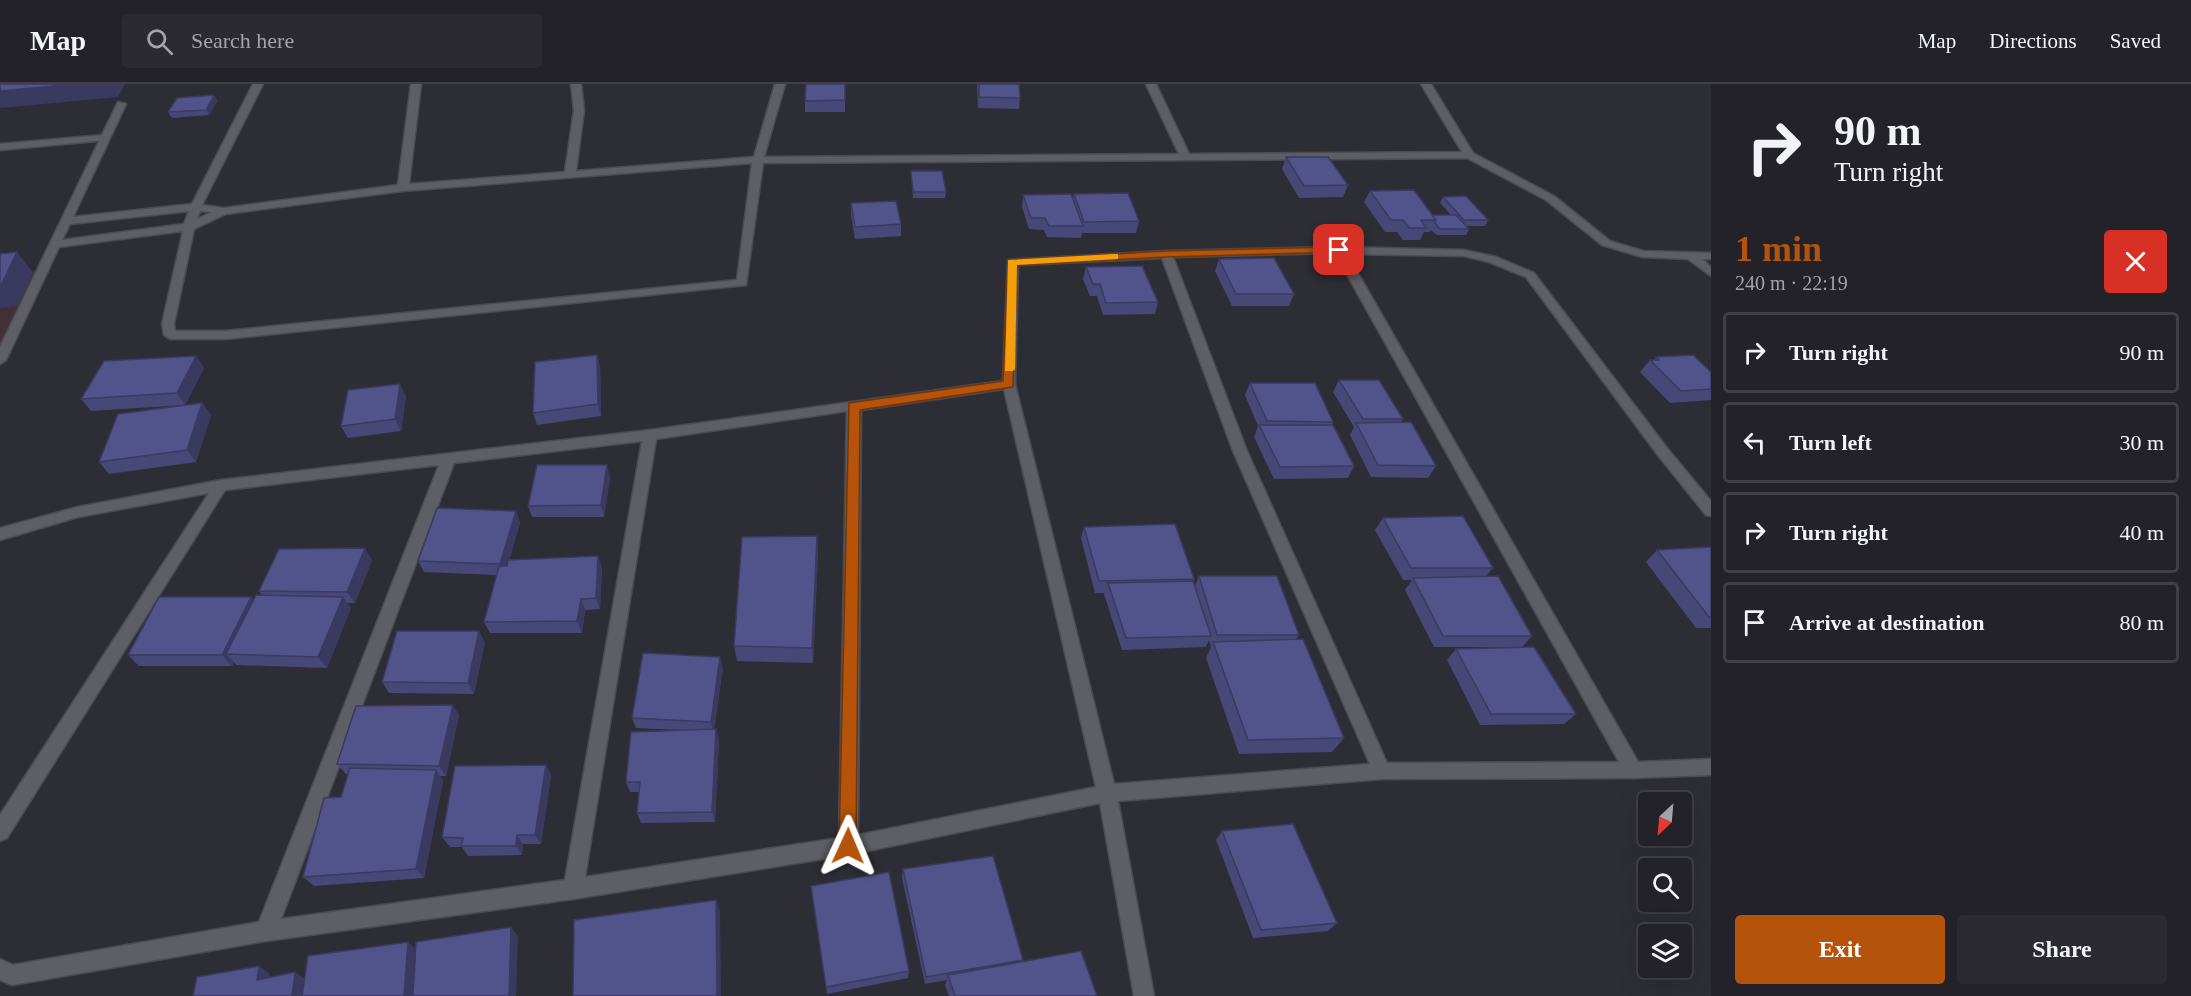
<!DOCTYPE html>
<meta charset="utf-8">
<style>
body{margin:0;font-family:Georgia,serif;background:#2a2a30;color:#f1f3f6;height:100vh;display:flex;flex-direction:column;font-size:22px;white-space:nowrap}
*{box-sizing:border-box;margin:0}
p{font-size:20px;color:#a2a4a8}
.icon{flex:none;width:33px;height:33px;fill:none;stroke:currentColor;stroke-width:2;stroke-linecap:round;stroke-linejoin:round}
.map{position:relative;flex:1;overflow:hidden}
.panel{display:flex;flex-direction:column;background:#222228;width:480px}
.panel>*{flex:none}
.top-card{background:#222228;color:#f1f3f6;overflow:hidden}
.needle{width:39px;rotate:206deg}
.fabs{position:absolute;left:1638px;top:708px;display:grid;gap:12px}
.fabs a{display:grid;place-items:center;width:54px;height:54px;border-radius:6px;background:#222228;box-shadow:0 6px 24px #0002,0 0 0 2px #3f3f45;font-size:30px}
.pin{position:absolute;display:grid;place-items:center;width:51px;height:51px;color:#fff;margin:-26px;border-radius:12px;box-shadow:0 3px 9px #0006}
.me{position:absolute;width:66px;margin:-33px;rotate:1deg;stroke-linejoin:round;filter:drop-shadow(0 0 4px #0008)}
.turn{display:flex;align-items:center;gap:21px;height:126px;padding:0 24px;font-size:27px}
.turn .icon{width:78px;height:78px;stroke-width:2.5}
.turn b{display:block;font-size:42px;line-height:51px}
.round{display:grid;place-items:center;flex:none;width:63px;height:63px;border-radius:6px;background:#2a2a30}
.overview{display:flex;align-items:center;justify-content:space-between;height:102px;padding:0 24px}
h1{font-size:36px;font-weight:600;line-height:45px;color:#b45309}
.primary-button{display:flex;gap:12px;margin-top:auto;padding:12px 24px}
.primary-button a{flex:1;height:69px;border-radius:6px;background:#b45309;color:#fff;font-size:24px;font-weight:600;line-height:69px;text-align:center}
.primary-button a+a{background:#2a2a30;color:#f1f3f6}
ul{padding:0;list-style:none}
li{display:flex;align-items:center;gap:18px;height:81px;margin:0 12px 9px;padding:0 12px;border:3px solid #3f3f45;border-radius:6px}
li div{flex:1}
li b{display:block;font-size:22px}
li em{font-style:normal}
header{display:flex;align-items:center;gap:36px;box-sizing:border-box;height:84px;padding:0 30px;background:#222228;border-bottom:2px solid #3f3f45}
header strong{font-size:28px}
nav{display:flex;gap:33px;margin-inline-start:auto;font-size:21px}
.search{width:420px;height:54px;background:#2a2a30;display:flex;align-items:center;gap:15px;box-sizing:border-box;padding:0 21px;border-radius:6px;color:#a2a4a8;font-size:22px}
main{display:flex;flex:1;min-height:0}
.map>svg:first-child{display:block}
</style>
<header>
<strong>Map</strong>
<div class="search"><svg class="icon" aria-label="search" viewBox="0 0 24 24"><circle cx="10" cy="10" r="6"/><path d="M15 15l6 6"/></svg>Search here</div>
<nav><a>Map</a><a>Directions</a><a>Saved</a></nav>
</header>
<main>
<div class="map">
<svg width="1711" height="912" viewBox="0 0 1711 912">
<rect width="100%" height="100%" fill="#2d2e35"/>
<!-- industrial -->
<polygon fill="#433036" points="40,186 0,262 0,191"/>
<g fill="none" stroke-linecap="round" stroke-linejoin="round">
<!-- service casing -->
<g stroke="#4b4c52" stroke-width="3">
<polygon id="service" points="104,51 109,54 107,56 0,66 0,60"/>
</g>
<!-- minor casing -->
<g stroke="#4b4c52" stroke-width="3">
<g id="minor">
<path d="M253,0h10l-61,121 22,3 174,-23 13,-101h10l-12,100 156,-12 9,-62 -3,-26h10l3,26 -8,61 178,-14 21,-73h10l-21,73 415,-3 -33,-70h10l33,70 273,-2 -41,-68h10l42,69 81,43 56,45 33,10 68,2v6h-9l9,8v9l-23,-17 -46,-2 -40,-12 -56,-45 -79,-42 -704,5 -17,122 -521,54h-55l-6,-4 -2,-11 21,-93 -124,16 -53,113 -6,4v-17l118,-245 8,2 -53,113 119,-13zM752,79l-15,117 -512,51h-50l-1,-7 20,-95 32,-15 177,-23zM189,127l-5,13 -122,16 8,-16zM200,127l12,1 -15,7z"/>
<path d="M1339,163l125,3 32,7 38,16 133,175 44,53v15l-5,-1 -49,-61 -131,-177 -37,-15 -25,-6 -117,-2 291,508 73,-3v16l-78,3 -251,1 -264,22 36,195h-20l-34,-193 -252,52 -275,44 -307,42 -254,44 -12,-5v-21l13,6 246,-43 180,-457 -214,25 -218,348 -7,3v-26l209,-322 -131,24 -78,23v-12l78,-21 143,-27 429,-50 353,-49 5,-121 158,-9zM1335,169l284,509 -232,1 -140,-312 -74,-194zM1162,174l71,193 137,313 -256,20 -99,-400 3,-119zM1004,305l92,398 -238,48 3,-425zM847,327l-8,427 -254,39 71,-438zM642,357l-77,439 -284,39 173,-456z"/>
</g>
</g>
<!-- service -->
<use href="#service" fill="#5d5e66" fill-rule="evenodd"/>
<!-- minor -->
<use href="#minor" fill="#5d5e66" fill-rule="evenodd"/>
</g>
<!-- wall -->
<g fill="#474778">
<polygon points="845,0 845,28 805,28 805,17"/>
<polygon points="977,0 1019,0 1020,14 1019,25 978,24"/>
<polygon points="214,11 217,17 209,31 172,34 168,28"/>
<polygon points="1286,73 1348,101 1343,113 1299,114 1282,85"/>
<polygon points="911,87 946,108 945,114 913,114"/>
<polygon points="1370,107 1432,131 1451,131 1440,119 1443,113 1488,136 1485,142 1467,142 1469,145 1466,151 1437,151 1431,146 1430,148 1424,148 1420,156 1403,156 1397,148 1385,148 1364,118"/>
<polygon points="1074,110 1139,137 1136,149 1082,149 1081,154 1047,153 1044,146 1029,145 1022,123 1023,111 1073,115"/>
<polygon points="851,119 901,140 901,152 855,155 851,131"/>
<polygon points="1219,175 1294,210 1289,222 1232,222 1215,187"/>
<polygon points="1086,183 1158,218 1155,230 1103,231 1097,212 1090,212 1083,195"/>
<polygon points="597,271 600,283 601,332 537,341 533,329"/>
<polygon points="196,272 204,284 185,321 91,327 81,315"/>
<polygon points="1656,273 1711,288 1711,316 1670,319 1640,288 1650,276 1654,276"/>
<polygon points="1339,296 1403,335 1401,338 1436,382 1428,394 1371,393 1350,351 1354,343 1333,308"/>
<polygon points="1250,299 1333,338 1332,341 1354,382 1348,394 1274,395 1254,353 1258,342 1245,311"/>
<polygon points="406,312 401,347 348,354 341,342"/>
<polygon points="202,319 211,331 196,378 109,390 99,378"/>
<polygon points="610,393 604,433 532,433 528,422"/>
<polygon points="516,427 520,439 509,476 602,484 600,525 585,526 582,549 490,549 484,538 497,491 424,488 418,477"/>
<polygon points="1383,434 1493,484 1486,492 1532,552 1522,563 1576,630 1564,640 1480,641 1447,576 1456,565 1512,563 1434,563 1405,506 1412,496 1403,496 1375,446"/>
<polygon points="1084,443 1194,495 1193,497 1195,502 1199,492 1299,551 1296,555 1344,654 1332,668 1239,670 1206,574 1211,563 1209,556 1206,563 1122,566 1104,510 1105,509 1095,509 1081,454"/>
<polygon points="817,452 818,469 813,579 737,577 734,562"/>
<polygon points="1711,463 1711,544 1696,544 1646,478 1657,466"/>
<polygon points="372,476 355,519 347,519 351,524 327,584 236,581 234,578 232,582 139,582 128,571 251,513 253,516 262,511 259,507"/>
<polygon points="485,558 474,610 389,609 382,598"/>
<polygon points="723,584 714,645 719,655 715,738 641,739 637,729 639,708 630,708 626,698 679,646 636,644 632,634"/>
<polygon points="459,631 446,692 439,692 443,696 424,794 314,802 303,793 341,713 349,690 346,690 337,680"/>
<polygon points="546,681 551,691 541,760 523,760 522,771 468,772 462,763 450,763 442,753"/>
<polygon points="1222,747 1337,839 1328,847 1253,854 1216,756"/>
<polygon points="903,785 1023,876 1023,878 1097,912 949,912 945,901 947,896 925,900 902,794"/>
<polygon points="811,802 909,887 908,894 827,910"/>
</g>
<!-- shaded-wall -->
<g fill="#3a3a61">
<polygon points="75,0 125,0 118,13 0,24 0,7"/>
<polygon points="214,11 217,17 209,31 206,26"/>
<polygon points="17,168 33,189 17,222 0,224 0,201"/>
<polygon points="597,271 600,283 601,332 598,320"/>
<polygon points="196,272 204,284 185,321 177,309"/>
<polygon points="400,300 406,312 401,347 395,335"/>
<polygon points="202,319 211,331 196,378 187,366"/>
<polygon points="607,381 610,393 604,433 601,421"/>
<polygon points="516,427 520,439 505,491 500,480"/>
<polygon points="817,452 818,469 813,579 812,564"/>
<polygon points="365,464 372,476 355,519 347,508"/>
<polygon points="598,472 602,484 600,525 596,514"/>
<polygon points="251,513 260,524 226,570 234,578 232,582 222,571"/>
<polygon points="343,513 351,524 327,584 318,573"/>
<polygon points="581,515 585,526 582,549 577,537"/>
<polygon points="479,547 485,558 474,610 468,599"/>
<polygon points="720,573 723,584 713,648 711,638"/>
<polygon points="453,621 459,631 446,692 439,682"/>
<polygon points="716,645 719,655 715,738 712,728"/>
<polygon points="546,681 551,691 541,760 535,751"/>
<polygon points="436,686 443,696 424,794 416,785"/>
<polygon points="517,751 523,760 522,771 516,762"/>
<polygon points="716,816 720,828 721,912 717,912"/>
<polygon points="511,843 518,852 516,912 509,912"/>
<polygon points="408,858 417,866 414,912 404,912"/>
<polygon points="259,882 270,890 269,903 257,896"/>
<polygon points="295,888 306,896 304,912 292,912"/>
</g>
<!-- building -->
<g fill="#53538b" stroke="#3a3a61" stroke-width="1.5">
<polygon points="0,0 75,0 0,7"/>
<polygon points="806,0 845,0 845,16 805,17"/>
<polygon points="979,0 1019,0 1020,14 979,13"/>
<polygon points="214,11 206,26 168,28 177,14"/>
<polygon points="1286,73 1328,73 1348,101 1304,102"/>
<polygon points="911,87 942,87 946,108 913,108"/>
<polygon points="1414,106 1436,136 1421,136 1426,144 1409,144 1403,136 1391,136 1370,107"/>
<polygon points="1128,109 1139,137 1084,138 1074,110"/>
<polygon points="1071,110 1083,142 1049,142 1045,134 1031,134 1023,111"/>
<polygon points="1466,112 1488,136 1464,136 1443,113"/>
<polygon points="896,117 901,140 855,143 851,119"/>
<polygon points="1432,131 1456,131 1469,145 1440,145 1435,139 1436,136"/>
<polygon points="17,168 1,201 0,201 0,170"/>
<polygon points="1274,174 1294,210 1236,210 1219,175"/>
<polygon points="1142,182 1158,218 1106,219 1100,200 1093,200 1086,183"/>
<polygon points="597,271 598,320 533,329 535,278"/>
<polygon points="1693,271 1711,288 1711,305 1681,307 1650,276 1659,276 1656,273"/>
<polygon points="196,272 177,309 81,315 104,277"/>
<polygon points="1339,296 1379,296 1403,335 1363,335"/>
<polygon points="1250,299 1315,299 1333,338 1267,337"/>
<polygon points="400,300 395,335 341,342 348,306"/>
<polygon points="202,319 187,366 99,378 118,330"/>
<polygon points="1411,338 1436,382 1378,381 1356,339"/>
<polygon points="1259,341 1333,341 1354,382 1280,383"/>
<polygon points="537,381 607,381 601,421 528,422"/>
<polygon points="437,424 516,427 500,480 418,477"/>
<polygon points="1463,432 1493,484 1411,484 1383,434"/>
<polygon points="1175,440 1194,495 1099,497 1084,443"/>
<polygon points="817,452 812,564 734,562 742,453"/>
<polygon points="1711,463 1711,533 1709,533 1657,466"/>
<polygon points="365,464 347,508 259,507 279,465"/>
<polygon points="598,472 596,514 581,515 577,537 484,538 499,482 507,482 508,476"/>
<polygon points="1199,492 1277,492 1299,551 1217,551"/>
<polygon points="1498,492 1532,552 1443,552 1413,494"/>
<polygon points="1193,497 1211,552 1126,554 1108,499"/>
<polygon points="256,511 343,513 318,573 226,570"/>
<polygon points="159,513 251,513 222,571 128,571"/>
<polygon points="397,547 479,547 468,599 382,598"/>
<polygon points="1303,555 1344,654 1248,656 1213,558"/>
<polygon points="1534,563 1576,630 1491,630 1456,565"/>
<polygon points="643,569 720,573 711,638 632,634"/>
<polygon points="453,621 439,682 337,680 356,622"/>
<polygon points="716,645 712,728 637,729 640,698 626,698 631,648"/>
<polygon points="546,681 535,751 517,751 516,762 461,762 463,754 442,753 455,682"/>
<polygon points="350,684 436,686 416,785 303,793 324,714 341,713"/>
<polygon points="1293,740 1337,839 1261,846 1222,747"/>
<polygon points="993,772 1023,876 926,893 903,785"/>
<polygon points="889,788 909,887 826,903 811,802"/>
<polygon points="716,816 717,912 573,912 574,836"/>
<polygon points="511,843 509,912 413,912 416,858"/>
<polygon points="408,858 404,912 302,912 308,872"/>
<polygon points="1081,867 1097,912 955,912 948,891"/>
<polygon points="259,882 257,896 295,888 292,912 193,912 197,893"/>
</g>
<!-- route -->
<polygon fill="#b45309" stroke="#753606" stroke-width="1.5" points="1339,163 1344,166 1343,168 1166,173 1017,181 1013,303 860,326 856,762 854,768 848,770 842,768 839,762 849,319 1003,297 1008,176 1166,167"/>
<!-- slow -->
<polygon fill="#f59e0b" points="1114,170 1118,170 1118,175 1017,181 1015,285 1013,287 1005,287 1008,176"/>
</svg>
<div class="fabs">
<a><svg class="needle" viewBox="-14 -14 28 28"><path d="M0-13l5 13h-10z" fill="#e53935"/><path d="M0 13l5-13h-10z" fill="#a2a4a8"/></svg></a>
<a><svg class="icon" aria-label="search" viewBox="0 0 24 24"><circle cx="10" cy="10" r="6"/><path d="M15 15l6 6"/></svg></a>
<a><svg class="icon" aria-label="layers" viewBox="0 0 24 24"><path d="M12 4l9 5-9 5-9-5zM3 14l9 5 9-5"/></svg></a>
</div>
<div class="pin" style="left:1339px;top:166px;background:#d93025"><svg class="icon" aria-label="arrive" viewBox="0 0 24 24"><path d="M6 21V4h12l-3 4 3 4H6"/></svg></div>
<svg class="me" style="left:848px;top:762px" viewBox="-20 -20 40 40"><path d="M0-17L14 15 0 8-14 15z" fill="#b45309" stroke="#fff" stroke-width="4"/></svg>
</div>
<section class="panel">
<div class="top-card">
<div class="turn"><svg class="icon" aria-label="right" viewBox="0 0 24 24"><path d="M7 20v-9h11M14 6l5 5-5 5"/></svg><div><b>90 m</b>Turn right</div></div>
</div>
<div class="overview"><div><h1>1 min</h1><p>240 m · 22:19</p></div><a class="round" style="background:#d93025;color:#fff"><svg class="icon" aria-label="close" viewBox="0 0 24 24"><path d="M6 6l12 12M18 6L6 18"/></svg></a></div>
<ul>
<li><svg class="icon" aria-label="right" viewBox="0 0 24 24"><path d="M7 20v-9h11M14 6l5 5-5 5"/></svg><div><b>Turn right</b></div><em>90 m</em></li>
<li><svg class="icon" aria-label="left" viewBox="0 0 24 24"><path d="M17 20v-9H6M10 6l-5 5 5 5"/></svg><div><b>Turn left</b></div><em>30 m</em></li>
<li><svg class="icon" aria-label="right" viewBox="0 0 24 24"><path d="M7 20v-9h11M14 6l5 5-5 5"/></svg><div><b>Turn right</b></div><em>40 m</em></li>
<li><svg class="icon" aria-label="arrive" viewBox="0 0 24 24"><path d="M6 21V4h12l-3 4 3 4H6"/></svg><div><b>Arrive at destination</b></div><em>80 m</em></li>
</ul>
<div class="primary-button"><a>Exit</a><a>Share</a></div>
</section>
</main>
